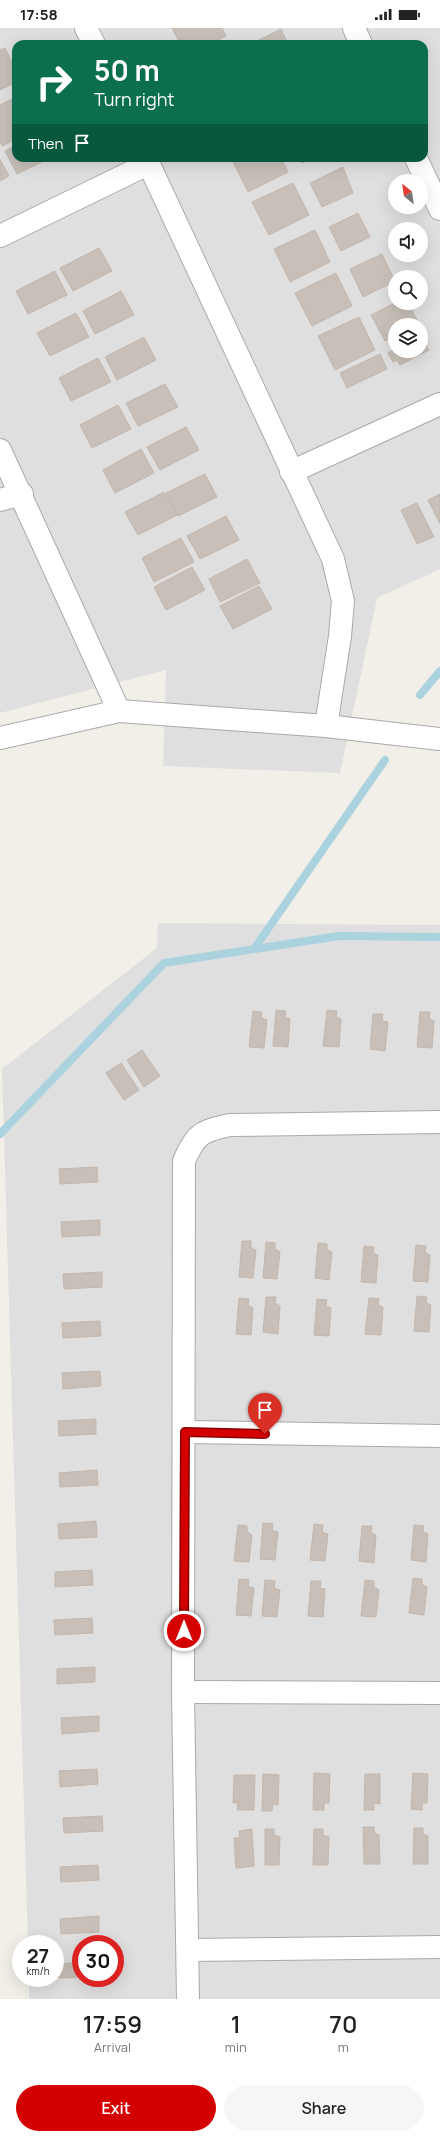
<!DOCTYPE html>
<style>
body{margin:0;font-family:Manrope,sans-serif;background:#f6f6f6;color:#222;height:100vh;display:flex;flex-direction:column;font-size:15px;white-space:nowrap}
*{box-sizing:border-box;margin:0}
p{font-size:13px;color:#767676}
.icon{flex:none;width:22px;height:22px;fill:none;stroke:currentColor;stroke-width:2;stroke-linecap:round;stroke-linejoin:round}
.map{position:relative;height:1971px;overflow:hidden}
.drawer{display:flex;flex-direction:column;background:#fff;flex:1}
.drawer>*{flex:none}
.banner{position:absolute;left:12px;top:12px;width:416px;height:122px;border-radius:12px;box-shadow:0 4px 16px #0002;background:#0b6e4f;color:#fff;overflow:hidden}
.needle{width:26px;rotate:331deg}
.fabs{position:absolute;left:388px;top:146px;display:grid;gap:8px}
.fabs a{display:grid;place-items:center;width:40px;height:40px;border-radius:50%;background:#fff;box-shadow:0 4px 16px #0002;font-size:20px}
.speed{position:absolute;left:12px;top:1907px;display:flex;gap:8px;font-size:20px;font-weight:700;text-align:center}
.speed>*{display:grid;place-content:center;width:52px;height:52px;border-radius:50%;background:#fff;box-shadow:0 4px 16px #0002;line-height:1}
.speed small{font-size:10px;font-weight:400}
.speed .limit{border:6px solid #d22;background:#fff;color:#111}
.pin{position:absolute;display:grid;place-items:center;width:34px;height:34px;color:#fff;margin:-41px -17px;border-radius:50% 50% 50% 0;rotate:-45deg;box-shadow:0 0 4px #0007}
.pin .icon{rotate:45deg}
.me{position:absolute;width:44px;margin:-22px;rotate:0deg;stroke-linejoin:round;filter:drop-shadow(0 0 3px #0008)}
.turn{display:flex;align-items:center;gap:14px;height:84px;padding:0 16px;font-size:18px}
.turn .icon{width:52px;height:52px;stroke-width:2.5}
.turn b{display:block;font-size:28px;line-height:34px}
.then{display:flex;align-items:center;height:38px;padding:0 16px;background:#0003;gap:8px;font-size:15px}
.eta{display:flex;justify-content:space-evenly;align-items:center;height:68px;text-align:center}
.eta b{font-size:24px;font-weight:600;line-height:28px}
.action{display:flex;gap:8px;margin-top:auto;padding:8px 16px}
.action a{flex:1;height:46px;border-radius:24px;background:#d40000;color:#fff;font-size:16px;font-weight:600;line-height:46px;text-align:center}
.action a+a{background:#f6f6f6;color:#222}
.status{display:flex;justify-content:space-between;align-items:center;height:28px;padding:0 20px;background:#fff;direction:ltr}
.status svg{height:11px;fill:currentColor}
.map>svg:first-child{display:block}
</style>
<div class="status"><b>17:58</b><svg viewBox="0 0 49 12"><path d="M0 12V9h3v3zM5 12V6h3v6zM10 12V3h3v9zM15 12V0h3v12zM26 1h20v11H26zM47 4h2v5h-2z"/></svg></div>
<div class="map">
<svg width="440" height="1971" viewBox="0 0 440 1971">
<rect width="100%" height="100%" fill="#f2efe9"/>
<!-- residential -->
<g fill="#e0dfdf" fill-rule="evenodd">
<path d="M0,0h440v541l-63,29 -37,175 -177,-7 3,-96 -166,43zM16,16h408v114h-408zM395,153h26v26h-26zM395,201h26v26h-26zM395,249h26v26h-26zM395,297h26v26h-26z"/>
<path d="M158,895l282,2v1074h-411v-21h26v-34h-27l-26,-875 155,-121zM81,1916h34v34h-34z"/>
</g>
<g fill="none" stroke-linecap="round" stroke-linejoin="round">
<!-- stream -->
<g stroke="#aad3df" stroke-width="8">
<polyline points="420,667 440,643"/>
<polyline points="254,921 385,732"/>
<polyline points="0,1106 164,935 339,908 440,909"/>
</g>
</g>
<!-- building -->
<g fill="#c7bfb8" stroke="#c4b6ab">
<polygon points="172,0 222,0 226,8 210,16 180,16"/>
<polygon points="281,1 288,16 251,16"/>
<polygon points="5,20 16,42 16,54 0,62 0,22"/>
<polygon points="16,69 16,111 2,118 0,114 0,77"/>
<polygon points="16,117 16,130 50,130 17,146 5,123"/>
<polygon points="231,130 281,130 288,144 248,164"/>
<polygon points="299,130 313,130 302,135"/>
<polygon points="0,131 9,148 0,153"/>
<polygon points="343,139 353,165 322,179 310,155"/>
<polygon points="293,155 309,187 269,207 252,174"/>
<polygon points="358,185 370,209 341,223 329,199"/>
<polygon points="315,202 330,234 290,254 274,221"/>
<polygon points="99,220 112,243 73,263 60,240"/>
<polygon points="382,226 395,253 363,269 350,241"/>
<polygon points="55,243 67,267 28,286 16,263"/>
<polygon points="336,245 352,278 312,298 295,265"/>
<polygon points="121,263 134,287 95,306 83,283"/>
<polygon points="395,275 408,275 419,296 395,297 395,308 385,313 371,287"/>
<polygon points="76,285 89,309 50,328 37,305"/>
<polygon points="359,289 375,322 335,342 318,308"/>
<polygon points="421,308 429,322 400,337 397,332 393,334 388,325 395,321 395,323 421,323"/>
<polygon points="144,309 156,332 117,352 105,329"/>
<polygon points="380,326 387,341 347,360 340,345"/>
<polygon points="98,330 111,354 71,373 59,350"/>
<polygon points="165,356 178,379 138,398 126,375"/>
<polygon points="118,377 131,401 92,420 80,397"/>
<polygon points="186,399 199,422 160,442 147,419"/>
<polygon points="141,421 154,445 115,465 103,442"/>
<polygon points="205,446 217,469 178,488 166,465"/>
<polygon points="164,464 177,487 138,507 125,484"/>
<polygon points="440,466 440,496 428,472"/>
<polygon points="417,475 434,509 417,516 401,482"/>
<polygon points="226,488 239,512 200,531 187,508"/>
<polygon points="181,510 194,534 154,554 142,530"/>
<polygon points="247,531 260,555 220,574 209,551"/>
<polygon points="192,539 205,562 166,582 154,559"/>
<polygon points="259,558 272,581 233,601 220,578"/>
<polygon points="276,982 286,983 285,989 290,991 288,1019 273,1018"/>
<polygon points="327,982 337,983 336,989 341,991 339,1019 323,1018"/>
<polygon points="253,983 262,984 261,990 267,992 264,1020 249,1019"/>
<polygon points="420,984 430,984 429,991 434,993 432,1020 417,1019"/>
<polygon points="373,986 383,986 382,993 388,994 385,1023 370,1021"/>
<polygon points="142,1022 160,1048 144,1059 127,1032"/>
<polygon points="121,1035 139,1062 124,1072 106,1045"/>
<polygon points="97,1139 98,1154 60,1156 59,1141"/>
<polygon points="100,1192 100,1207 62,1209 61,1194"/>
<polygon points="242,1213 251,1213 251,1220 256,1222 253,1250 239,1249"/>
<polygon points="266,1214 275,1215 275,1221 280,1224 277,1251 263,1250"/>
<polygon points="318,1215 327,1216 327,1222 332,1224 329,1252 315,1250"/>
<polygon points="416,1217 426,1218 425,1224 430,1227 428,1254 413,1253"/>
<polygon points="364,1218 374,1219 373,1225 378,1227 376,1255 361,1254"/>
<polygon points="102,1244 102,1259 64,1261 63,1246"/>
<polygon points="417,1268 427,1269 426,1275 431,1277 429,1304 414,1303"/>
<polygon points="266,1269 276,1269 275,1275 280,1278 278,1306 263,1304"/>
<polygon points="239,1270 249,1271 248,1277 253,1280 251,1307 236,1306"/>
<polygon points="369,1270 379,1271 378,1277 383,1279 381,1307 365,1306"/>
<polygon points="317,1271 327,1272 326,1278 331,1280 329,1308 314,1307"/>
<polygon points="100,1293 101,1308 63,1310 62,1295"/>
<polygon points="100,1343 101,1358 63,1361 62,1345"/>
<polygon points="96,1391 96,1406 59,1408 58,1393"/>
<polygon points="97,1442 98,1457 60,1459 59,1445"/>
<polygon points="96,1493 97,1509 59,1511 58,1496"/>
<polygon points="263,1495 273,1496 272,1502 278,1504 275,1532 260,1531"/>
<polygon points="314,1496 323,1497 322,1504 328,1506 325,1533 310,1532"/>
<polygon points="238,1497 247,1498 247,1504 252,1507 249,1534 234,1533"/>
<polygon points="414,1497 424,1498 423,1504 428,1506 426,1534 411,1532"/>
<polygon points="362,1498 372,1498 371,1505 376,1507 374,1535 359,1533"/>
<polygon points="92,1542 93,1557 55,1559 55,1544"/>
<polygon points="413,1550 422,1551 422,1557 427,1559 424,1587 409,1585"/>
<polygon points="239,1551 249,1552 248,1558 254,1560 251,1588 236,1587"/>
<polygon points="265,1552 275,1553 274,1560 280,1562 277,1589 262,1588"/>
<polygon points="365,1552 374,1553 374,1559 379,1562 376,1589 361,1588"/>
<polygon points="311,1553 321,1553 320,1560 325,1561 323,1589 308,1588"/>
<polygon points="92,1590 93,1605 55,1607 54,1592"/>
<polygon points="95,1639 95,1654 57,1656 57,1641"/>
<polygon points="99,1688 99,1703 62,1706 61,1690"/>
<polygon points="97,1741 98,1756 60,1759 59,1743"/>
<polygon points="314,1745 330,1746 329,1775 324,1775 324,1782 313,1782"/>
<polygon points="413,1745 428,1746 427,1775 422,1775 422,1782 411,1781"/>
<polygon points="263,1746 279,1747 278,1777 273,1776 272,1783 262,1783"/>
<polygon points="365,1746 380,1746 380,1776 374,1775 374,1782 364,1782"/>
<polygon points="234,1747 255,1747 254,1782 237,1782 238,1775 233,1775"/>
<polygon points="102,1788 103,1803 64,1805 63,1790"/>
<polygon points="363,1799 374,1799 374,1805 379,1807 380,1836 364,1836"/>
<polygon points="414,1800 423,1800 423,1806 428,1808 428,1836 413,1836"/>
<polygon points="252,1801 254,1838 236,1840 234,1810 240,1810 239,1803"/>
<polygon points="265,1801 274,1801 274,1807 280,1809 279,1837 265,1837"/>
<polygon points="314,1801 323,1801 323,1807 329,1809 328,1837 313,1837"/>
<polygon points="98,1837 99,1852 61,1854 60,1839"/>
<polygon points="99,1888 99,1904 61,1906 60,1891"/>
<polygon points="81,1934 81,1949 59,1950 59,1936"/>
</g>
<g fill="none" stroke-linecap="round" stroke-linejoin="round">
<!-- minor casing -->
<g stroke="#a9a9a9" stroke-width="24">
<g id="minor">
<polyline points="86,0 94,16"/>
<polyline points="354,0 361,16"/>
<polyline points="146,130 333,531 343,573 340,608 326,698"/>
<polyline points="416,130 440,181"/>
<polyline points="0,208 148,136"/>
<polyline points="0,422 119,683"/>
<polyline points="291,444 440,376"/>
<polyline points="0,472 22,466"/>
<polyline points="0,710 119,683 326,698 440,711"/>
<polyline points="185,1404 440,1408"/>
<polyline points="183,1664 440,1665"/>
<polyline points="188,1922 440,1919"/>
<path d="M188,1971l-5,-307 1,-531c12,-28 18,-30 46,-36l210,-3"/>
</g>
</g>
<!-- minor -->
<use href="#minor" stroke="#fff" stroke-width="22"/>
</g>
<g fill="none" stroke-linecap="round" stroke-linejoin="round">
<!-- route casing -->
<g stroke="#8a0000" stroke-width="10">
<polyline id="route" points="184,1603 185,1404 265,1406"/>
</g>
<!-- route -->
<use href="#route" stroke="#d40000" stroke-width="7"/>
</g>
</svg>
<div class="fabs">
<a><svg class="needle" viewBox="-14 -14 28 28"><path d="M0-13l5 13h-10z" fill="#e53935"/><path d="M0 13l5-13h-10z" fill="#767676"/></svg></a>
<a><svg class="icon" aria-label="sound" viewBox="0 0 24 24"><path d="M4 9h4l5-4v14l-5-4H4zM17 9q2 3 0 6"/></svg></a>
<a><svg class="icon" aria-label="search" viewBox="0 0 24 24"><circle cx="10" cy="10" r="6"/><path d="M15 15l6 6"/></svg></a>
<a><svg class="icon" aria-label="layers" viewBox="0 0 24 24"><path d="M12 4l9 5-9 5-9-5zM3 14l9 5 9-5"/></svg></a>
</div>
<div class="speed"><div>27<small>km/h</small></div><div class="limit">30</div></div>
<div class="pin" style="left:265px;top:1406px;background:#d93025"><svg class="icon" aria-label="arrive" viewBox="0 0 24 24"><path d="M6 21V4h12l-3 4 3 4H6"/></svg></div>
<svg class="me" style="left:184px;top:1603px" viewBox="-20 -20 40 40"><circle r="17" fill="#d40000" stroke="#fff" stroke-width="3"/><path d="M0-11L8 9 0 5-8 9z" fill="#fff"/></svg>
<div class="banner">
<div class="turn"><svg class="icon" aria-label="right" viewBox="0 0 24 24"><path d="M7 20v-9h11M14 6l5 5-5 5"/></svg><div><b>50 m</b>Turn right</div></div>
<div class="then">Then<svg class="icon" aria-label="arrive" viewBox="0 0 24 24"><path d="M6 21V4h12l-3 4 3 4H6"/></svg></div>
</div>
</div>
<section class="drawer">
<div class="eta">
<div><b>17:59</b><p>Arrival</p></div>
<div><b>1</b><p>min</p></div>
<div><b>70</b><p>m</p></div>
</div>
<div class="action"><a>Exit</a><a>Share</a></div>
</section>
